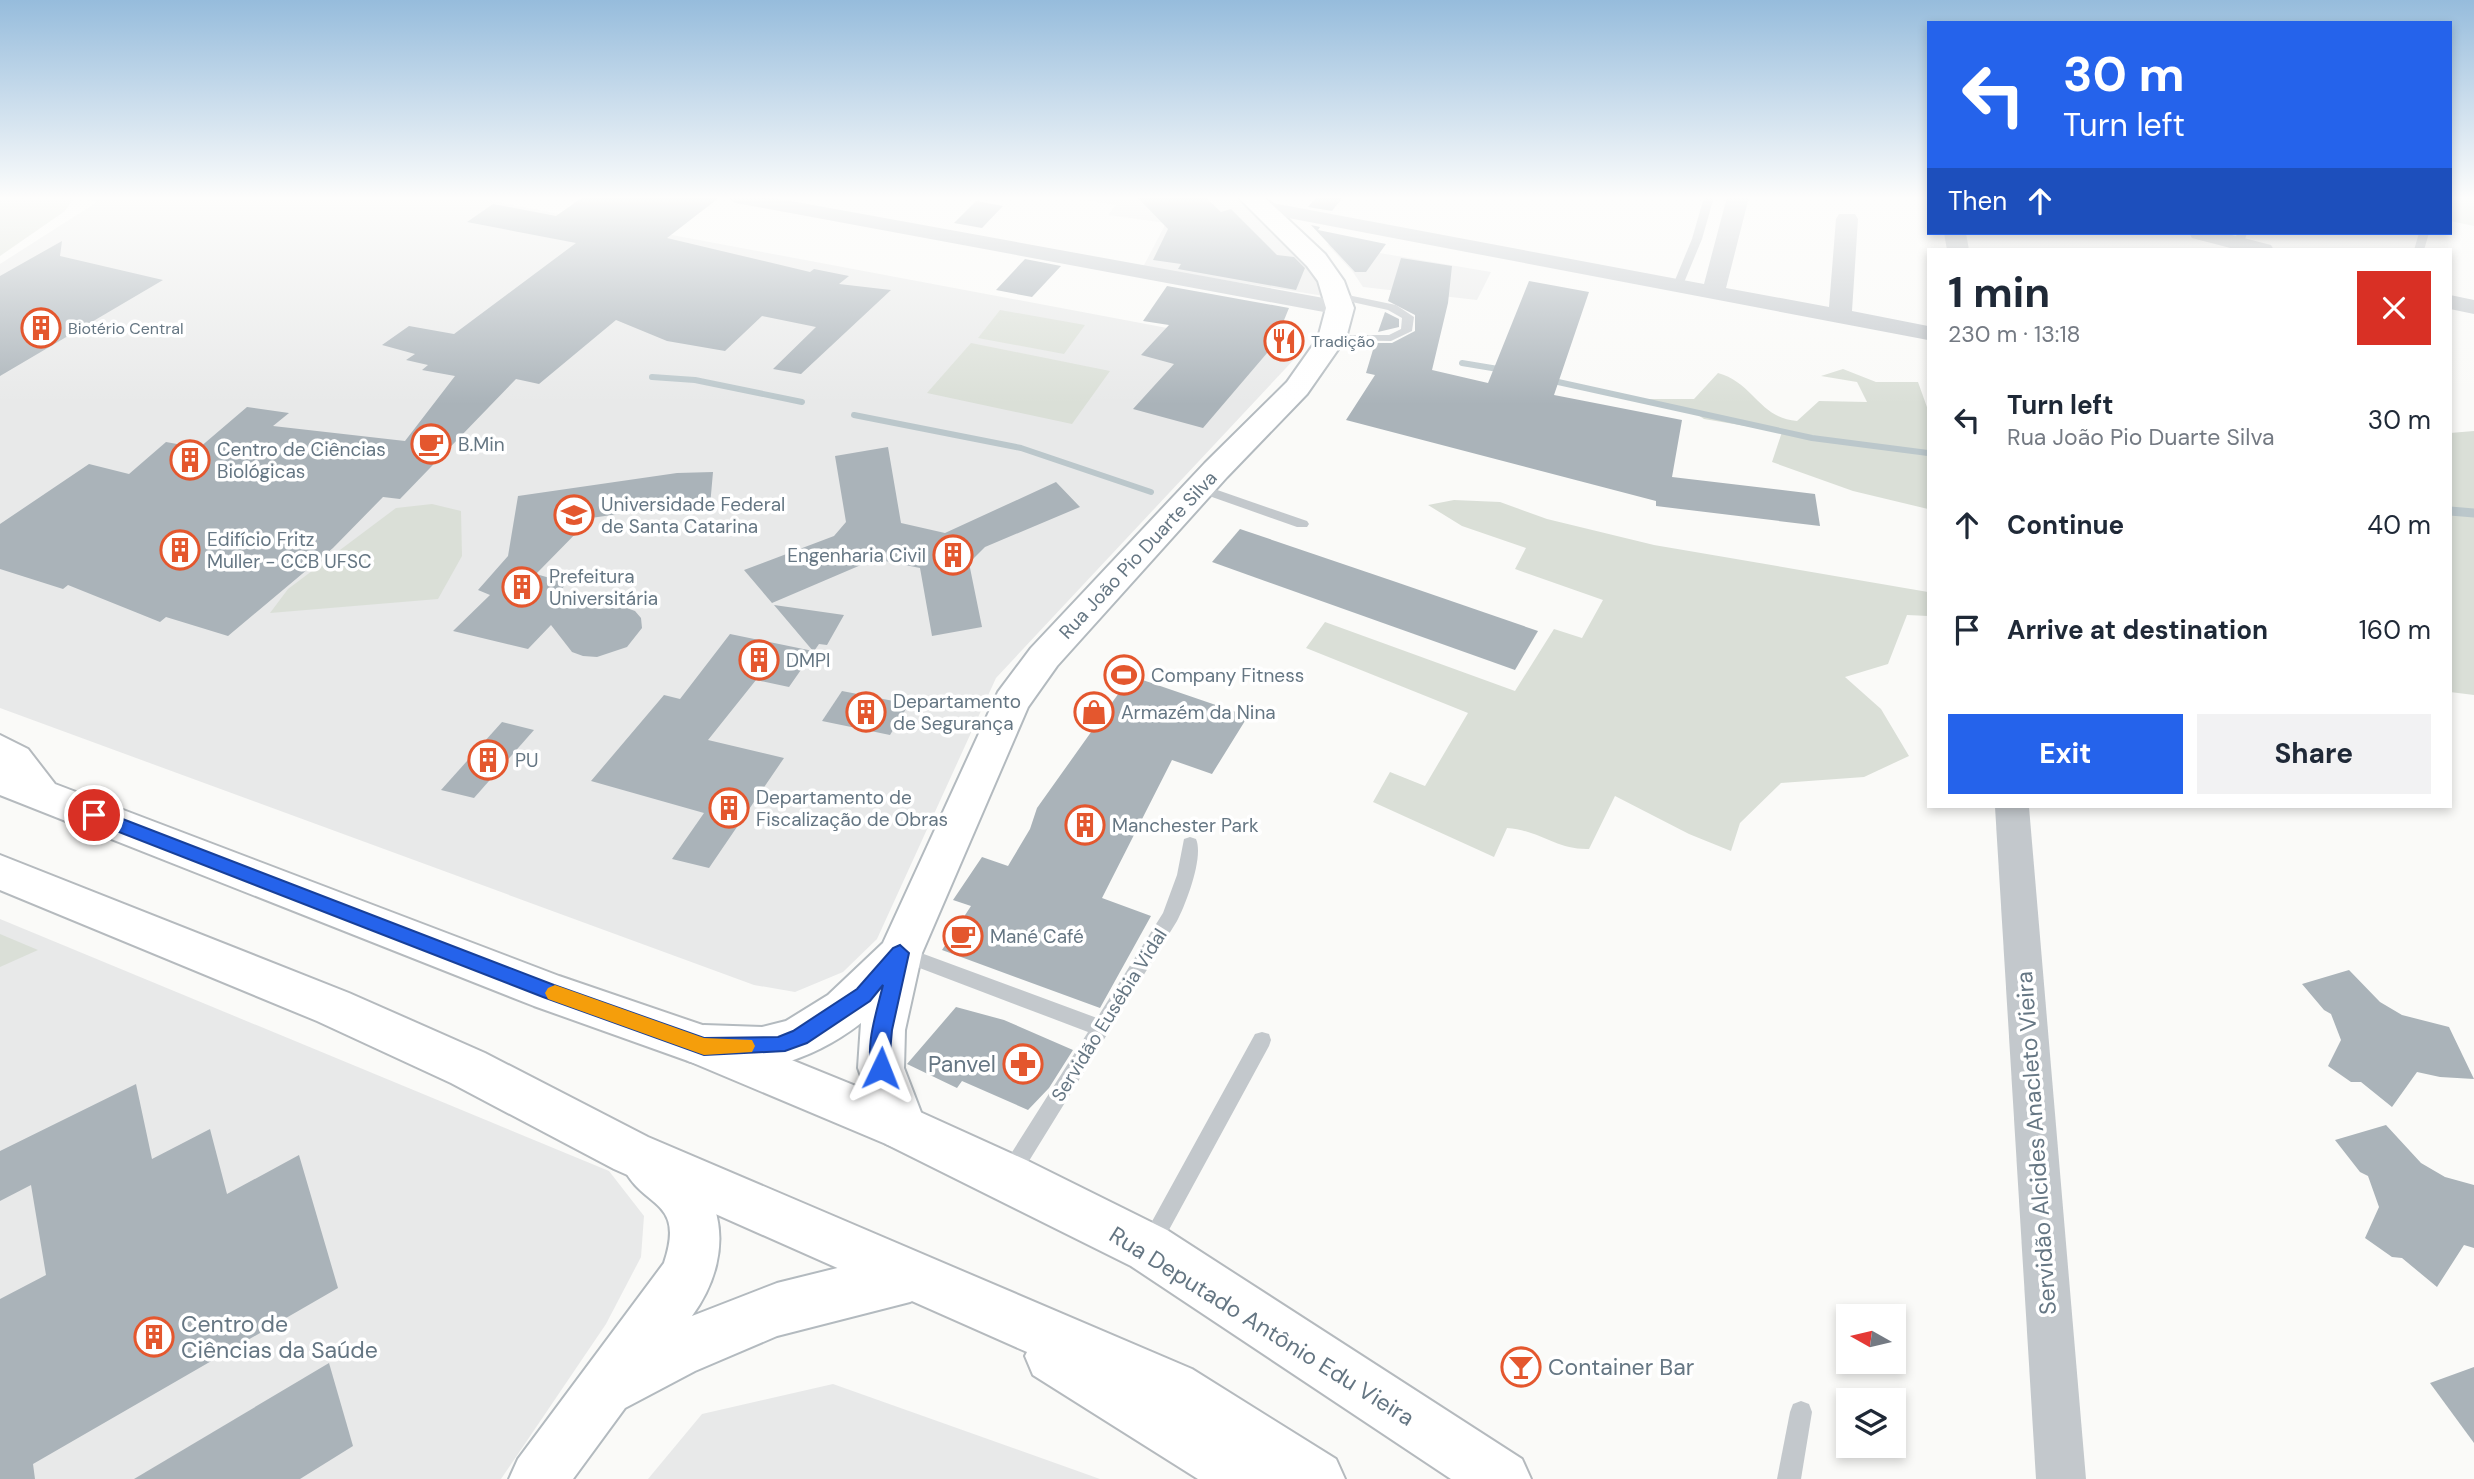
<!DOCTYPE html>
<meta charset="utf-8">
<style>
body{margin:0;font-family:"DM Sans",sans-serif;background:#f2f2f3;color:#1f2937;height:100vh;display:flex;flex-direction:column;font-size:26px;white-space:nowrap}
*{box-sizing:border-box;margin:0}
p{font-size:23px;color:#747a83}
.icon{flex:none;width:38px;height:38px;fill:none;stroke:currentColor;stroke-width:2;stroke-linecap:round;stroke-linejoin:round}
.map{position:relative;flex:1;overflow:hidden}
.side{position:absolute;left:1927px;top:248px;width:525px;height:560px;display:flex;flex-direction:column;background:#fff;border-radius:0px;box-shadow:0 4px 10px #0003}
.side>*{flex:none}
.top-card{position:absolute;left:1927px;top:21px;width:525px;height:214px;border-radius:0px;box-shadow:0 4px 10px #0003;background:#2563eb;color:#fff;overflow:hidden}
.needle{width:46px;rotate:278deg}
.controls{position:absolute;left:1836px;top:1304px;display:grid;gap:14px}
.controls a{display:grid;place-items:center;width:70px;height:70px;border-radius:0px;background:#fff;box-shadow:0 4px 10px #0003;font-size:35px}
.pin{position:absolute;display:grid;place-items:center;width:60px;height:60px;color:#fff;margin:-30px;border:4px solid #fff;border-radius:50%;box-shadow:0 2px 7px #0007}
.me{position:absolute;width:77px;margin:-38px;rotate:2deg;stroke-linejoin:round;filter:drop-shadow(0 0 5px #0008)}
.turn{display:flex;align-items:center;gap:24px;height:147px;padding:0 21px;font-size:32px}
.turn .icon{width:91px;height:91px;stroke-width:2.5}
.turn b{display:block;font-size:49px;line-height:60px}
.then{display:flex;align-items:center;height:66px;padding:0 21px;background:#0003;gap:14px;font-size:26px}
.round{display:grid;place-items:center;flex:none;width:74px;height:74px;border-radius:0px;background:#f2f2f3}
.summary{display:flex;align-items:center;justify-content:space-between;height:119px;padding:0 21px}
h1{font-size:42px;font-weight:700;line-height:52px}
.action{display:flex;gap:14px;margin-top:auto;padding:14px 21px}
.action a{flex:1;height:80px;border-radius:0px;background:#2563eb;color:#fff;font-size:28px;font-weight:700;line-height:80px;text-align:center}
.action a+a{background:#f2f2f3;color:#1f2937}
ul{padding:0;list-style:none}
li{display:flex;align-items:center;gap:21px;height:105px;padding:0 21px}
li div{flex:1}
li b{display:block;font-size:26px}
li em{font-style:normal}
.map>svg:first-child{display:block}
</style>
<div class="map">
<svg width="2474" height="1479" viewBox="0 0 2474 1479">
<rect width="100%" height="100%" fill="#fafaf8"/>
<!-- built -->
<g fill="#e8e9e9">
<polygon points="76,197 470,197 1300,353 996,678 877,939 843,972 795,992 754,985 0,708 0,264 97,202"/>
<polygon points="1063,197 1236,197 1308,265 1324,296 1143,267 1166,223 1108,215 1116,205"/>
<polygon points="1327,244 1491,272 1477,300 1363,287 1353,272"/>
<polygon points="0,919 609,1171 644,1216 641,1257 606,1324 501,1479 0,1479"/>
<polygon points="833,1384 1100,1479 648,1479 702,1414"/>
</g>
<!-- green -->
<g fill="#dadfd7">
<polygon points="0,197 74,197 65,211 0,256"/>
<polygon points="2450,197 2474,197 2474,226 2450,221"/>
<polygon points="1000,310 1085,325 1064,354 978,338"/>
<polygon points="971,343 1110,371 1072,424 927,393"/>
<path d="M1843,369l33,13h42l10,28v99l-75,-18 -81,-29 10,-30 -78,-13 -9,-6 -46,-9 -1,-5h46l24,-26c36,10 41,45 79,48l22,-20 48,1 -10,-20 -36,-6z"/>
<polygon points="2474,431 2474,695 2450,692 2450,433"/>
<path d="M1454,500l46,2 47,17 107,26 274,47v24l-21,-1 -19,49 -43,13 36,32 28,47 -45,21 -83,6 -41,40 -9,28 -42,-17 -74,-38 -26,53c-33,1 -50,-19 -82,-21l-13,29 -121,-55 17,-30 35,14 43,-73 -162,-65 19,-26 190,69 39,-62 28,9 21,-38 -88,-31 11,-21 -64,-22 -34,-21z"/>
<polygon points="432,504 461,511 462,556 438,599 270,613 288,589 396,508"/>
<polygon points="0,934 38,950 0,967"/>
</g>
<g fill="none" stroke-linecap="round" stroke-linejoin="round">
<!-- stream-far1 -->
<g stroke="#bbc7cb" stroke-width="6">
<polyline points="1462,363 1504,370"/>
<polyline points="652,377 695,380 802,402"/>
<polyline points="1549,380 1812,438 1928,453"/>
<polyline points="854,415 1021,448 1151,492"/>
<polyline points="2450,511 2455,511"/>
</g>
<!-- stream -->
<polyline stroke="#bbc7cb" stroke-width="9" points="2450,511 2474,513"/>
</g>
<!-- building -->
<g fill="#aab3b9">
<polygon points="583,197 720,197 667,238 810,272 814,269 849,276 839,284 891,290 801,374 773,369 816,327 762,316 725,351 667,341 616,320 539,384 516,379 400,499 383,497 333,548 228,636 166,617 160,622 68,585 63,589 0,569 0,524 89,464 129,474 166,442 199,448 247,407 289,413 273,426 405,441 455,376 422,370 428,365 406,360 415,354 382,345 409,326 454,334 576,243 467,222 493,204 556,216"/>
<polygon points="1137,197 1205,197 1221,212 1231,209 1277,255 1294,257 1305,268 1296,290 1178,269 1181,264 1153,260 1168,229"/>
<polygon points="1316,197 1343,197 1332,211 1308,207"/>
<polygon points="976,201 1003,206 982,228 954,223"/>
<polygon points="1311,225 1320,227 1318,230 1386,244 1366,272 1355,272"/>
<polygon points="62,241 60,256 163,280 0,376 0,276"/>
<polygon points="1401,258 1452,266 1448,303 1432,370 1488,383 1529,281 1589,292 1554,395 1682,420 1672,477 1815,494 1820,526 1656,506 1656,501 1346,420 1375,375 1366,373 1375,343 1392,343 1415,331 1415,315 1388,301"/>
<polygon points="1025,259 1061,266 1032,297 996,290"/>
<polygon points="1167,286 1289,308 1280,330 1286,331 1203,428 1133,409 1174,364 1141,355 1169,325 1143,321"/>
<polygon points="1385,312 1399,319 1399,327 1378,332"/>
<polygon points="888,447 901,523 945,533 1056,482 1080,507 985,547 969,563 982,627 932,636 920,568 875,559 772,603 744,570 834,536 846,522 835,456"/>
<polygon points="713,472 710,506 696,503 591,518 536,574 567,583 553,599 599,609 624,607 635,611 641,618 642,628 627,647 597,657 583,656 572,652 551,625 528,649 453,631 490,595 478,590 508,556 518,496 677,473"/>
<polygon points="1240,529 1396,582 1538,631 1515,670 1212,562"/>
<polygon points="774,605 844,615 827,645 819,644 789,687 756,680 708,740 784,758 709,868 672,859 704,813 591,781 664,695 680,699 730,634 813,651"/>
<polygon points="1131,676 1248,716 1212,774 1172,760 1102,898 1151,916 1100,1008 942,950 971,906 953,900 982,857 1008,866 1030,829 1037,808"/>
<polygon points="842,691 909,704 890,735 822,721"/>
<polygon points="502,722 534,730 474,798 441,790"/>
<polygon points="2349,970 2380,1002 2402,1015 2449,1027 2474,1079 2440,1077 2417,1072 2392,1107 2361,1082 2351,1082 2328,1066 2341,1040 2331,1014 2324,1010 2302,984"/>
<polygon points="956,1007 1004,1020 1073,1050 1049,1088 1028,1110 962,1081 957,1088 907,1064"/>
<polygon points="136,1084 152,1159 210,1129 227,1194 299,1155 338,1288 33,1464 35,1479 0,1479 0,1299 46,1275 31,1185 0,1201 0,1151"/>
<polygon points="2386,1125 2421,1163 2445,1177 2474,1185 2474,1248 2464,1245 2437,1287 2402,1258 2392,1257 2365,1238 2379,1207 2368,1176 2360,1172 2335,1140"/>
<polygon points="329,1363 353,1446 300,1479 134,1479"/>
<polygon points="2474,1367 2474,1443 2430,1383"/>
</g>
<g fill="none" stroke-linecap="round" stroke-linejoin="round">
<!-- secondary casing -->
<g stroke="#b3babf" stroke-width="4">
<g id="secondary">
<path d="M1238,197h26l61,57 19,27 10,27 -8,30 -39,56 -80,83 -170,189 -29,41 -106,246 -17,77 -1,38 23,60 -7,16 -17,7 -17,-7 -28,-76 3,-45c-49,38 -114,60 -173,38l-7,-15 7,-15 16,-6 58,2 24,-6 42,-26 55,-52 115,-251 33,-44 174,-185 82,-81 31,-44 8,-30 -8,-27 -11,-15z"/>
<path d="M647,1141c78,31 93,109 45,175l85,-33 133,-33 18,8 8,18 -8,18 -18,8 -133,34 -82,35 -70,37 -52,71h-64l9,-20 146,-196c22,-66 -22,-53 -42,-98l8,-17z"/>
</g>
</g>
<!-- primary casing -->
<g stroke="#b5babe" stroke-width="4">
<g id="primary">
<polygon points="0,735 28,749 55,784 559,976 720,1031 920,1112 1026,1160 1167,1230 1522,1459 1531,1479 1451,1479 1131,1266 886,1144 691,1062 534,1006 0,795"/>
<polygon points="0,855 349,993 485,1053 648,1137 1192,1369 1336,1459 1345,1479 1198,1479 1033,1375 1025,1356 1027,1352 614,1169 451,1083 317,1021 0,890"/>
</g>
</g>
<!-- service -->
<g fill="#c3c8cc" fill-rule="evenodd">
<polygon points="1704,197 1714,197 1702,239 1683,285 1674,287 1673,285 1692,239"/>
<polygon points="2237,233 2247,233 2243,246 2234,244"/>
<polygon points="2419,233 2429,233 2424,250 2414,250"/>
<polygon points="1338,293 1396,305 1414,317 1412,331 1391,341 1328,340 1328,336 1332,335 1389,335 1401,329 1402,318 1388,310 1334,298 1334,294"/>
<polygon points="1200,484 1307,521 1309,524 1307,527 1297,527 1195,491 1193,488"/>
<path d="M1190,837l6,2c8,18 -10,65 -19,82l-161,261 -7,3 -7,-3 -3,-7 3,-7 86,-136 -192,-73 -3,-5 3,-5 6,-3 195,72 66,-105 14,-38 7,-36z"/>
<polygon points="1262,1032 1269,1034 1271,1040 1269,1046 1158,1250 1151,1253 1144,1250 1140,1243 1144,1236 1255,1034"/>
<polygon points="1801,1401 1809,1404 1812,1412 1801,1479 1777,1479 1790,1412 1793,1404"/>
</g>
<!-- minor -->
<g fill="#c3c8cc" fill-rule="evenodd">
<polygon points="725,197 769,197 1340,301 1348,303 1352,308 1348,313 1340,315 736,203"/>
<polygon points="1727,197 1749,197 1726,288 1829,307 1836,219 1839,214 1855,214 1858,219 1852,311 1928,326 1928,340 1262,213 1251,207 1262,201 1704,284"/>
<polygon points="1944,233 1966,233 1969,250 1947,250"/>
<polygon points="2189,233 2224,233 2271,245 2274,250 2238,250 2192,238"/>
<polygon points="2450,295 2474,300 2474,314 2450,309"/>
<polygon points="1995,807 2029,807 2086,1479 2036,1479"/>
</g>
<!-- secondary -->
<use href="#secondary" fill="#fff" fill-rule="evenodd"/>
<!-- primary -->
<use href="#primary" fill="#fff" fill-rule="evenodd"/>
</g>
<!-- sky -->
<linearGradient id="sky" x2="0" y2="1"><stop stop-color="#96bcdc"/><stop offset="0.49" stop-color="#fdfdfc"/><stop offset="1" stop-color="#fdfdfc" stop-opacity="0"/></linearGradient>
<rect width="2474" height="404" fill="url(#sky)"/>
<!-- route -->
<path fill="#2563eb" stroke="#184099" stroke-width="2" d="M94,808l460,177 150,53 74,-1 15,-6 64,-42 36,-41 7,-3 9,8 -17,77 -4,45 -7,2 -7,-2c-11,-25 3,-64 9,-90l-13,16 -63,42 -22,8 -81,4 -161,-58 -455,-177 -3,-5z"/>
<!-- slow -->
<polygon fill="#f59e0b" points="555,985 704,1038 752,1040 755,1046 752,1052 704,1055 548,999 545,993 548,988"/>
<!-- icons -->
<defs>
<g id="building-ring" transform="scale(2.0125)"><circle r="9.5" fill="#fff" stroke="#e4572e" stroke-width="1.5"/><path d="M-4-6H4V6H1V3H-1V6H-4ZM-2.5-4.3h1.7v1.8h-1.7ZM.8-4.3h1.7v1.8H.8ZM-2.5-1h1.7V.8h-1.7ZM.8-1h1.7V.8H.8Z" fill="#e4572e"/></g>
<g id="restaurant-ring" transform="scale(2.0125)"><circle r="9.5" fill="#fff" stroke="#e4572e" stroke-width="1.5"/><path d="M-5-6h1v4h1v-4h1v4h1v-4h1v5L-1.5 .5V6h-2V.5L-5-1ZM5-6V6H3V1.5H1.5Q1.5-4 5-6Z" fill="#e4572e"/></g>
<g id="cafe-ring" transform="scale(2.0125)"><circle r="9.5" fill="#fff" stroke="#e4572e" stroke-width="1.5"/><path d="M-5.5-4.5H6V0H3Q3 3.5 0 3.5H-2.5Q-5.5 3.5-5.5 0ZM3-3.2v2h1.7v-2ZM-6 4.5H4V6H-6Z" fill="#e4572e"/></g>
<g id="university-ring" transform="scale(2.0125)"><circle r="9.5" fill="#fff" stroke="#e4572e" stroke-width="1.5"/><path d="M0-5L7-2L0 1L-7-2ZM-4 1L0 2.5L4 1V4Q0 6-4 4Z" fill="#e4572e"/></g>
<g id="stadium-ring" transform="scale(2.0125)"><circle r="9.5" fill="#fff" stroke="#e4572e" stroke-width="1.5"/><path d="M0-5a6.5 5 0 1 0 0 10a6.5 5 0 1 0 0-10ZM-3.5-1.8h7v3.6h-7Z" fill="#e4572e"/></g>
<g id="shop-ring" transform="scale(2.0125)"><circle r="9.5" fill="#fff" stroke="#e4572e" stroke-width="1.5"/><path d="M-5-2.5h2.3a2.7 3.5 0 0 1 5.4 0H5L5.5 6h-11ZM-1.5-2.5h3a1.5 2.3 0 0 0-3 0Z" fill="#e4572e"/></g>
<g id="pharmacy-ring" transform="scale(2.0125)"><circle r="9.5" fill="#fff" stroke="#e4572e" stroke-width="1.5"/><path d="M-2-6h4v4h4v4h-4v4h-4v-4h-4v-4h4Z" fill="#e4572e"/></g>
<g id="bar-ring" transform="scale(2.0125)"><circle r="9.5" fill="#fff" stroke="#e4572e" stroke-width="1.5"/><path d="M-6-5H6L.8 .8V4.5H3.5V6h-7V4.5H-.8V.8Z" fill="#e4572e"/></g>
</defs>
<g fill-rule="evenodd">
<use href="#building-ring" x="41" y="328"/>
<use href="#restaurant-ring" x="1284" y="341"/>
<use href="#cafe-ring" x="431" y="444"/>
<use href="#building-ring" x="190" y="460"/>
<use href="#university-ring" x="574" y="515"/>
<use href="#building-ring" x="180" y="550"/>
<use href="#building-ring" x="953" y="555"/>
<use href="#building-ring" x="522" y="587"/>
<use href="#building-ring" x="759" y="660"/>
<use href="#stadium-ring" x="1124" y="675"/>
<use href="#building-ring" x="866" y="712"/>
<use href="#shop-ring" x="1094" y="712"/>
<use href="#building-ring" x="488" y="760"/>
<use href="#building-ring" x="729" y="808"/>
<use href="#building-ring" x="1085" y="825"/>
<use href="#cafe-ring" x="963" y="936"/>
<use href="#pharmacy-ring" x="1023" y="1064"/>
<use href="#building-ring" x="154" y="1337"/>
<use href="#bar-ring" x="1521" y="1367"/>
</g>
<g text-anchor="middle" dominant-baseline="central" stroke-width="7" stroke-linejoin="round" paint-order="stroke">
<!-- far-poi labels -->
<g font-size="16" fill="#657683" stroke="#fff" text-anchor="start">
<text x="68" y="328">Biotério Central</text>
<text x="1311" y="341">Tradição</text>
</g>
<!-- poi labels -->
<g font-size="19" fill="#657683" stroke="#fff" text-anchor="start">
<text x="458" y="444">B.Min</text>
<text x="217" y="449">Centro de Ciências<tspan x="217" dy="22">Biológicas</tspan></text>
<text x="601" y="504">Universidade Federal<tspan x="601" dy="22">de Santa Catarina</tspan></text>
<text x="207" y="539">Edifício Fritz<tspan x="207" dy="22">Muller - CCB UFSC</tspan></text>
<text x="926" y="555" text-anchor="end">Engenharia Civil</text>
<text x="549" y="576">Prefeitura<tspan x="549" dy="22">Universitária</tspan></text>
<text x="786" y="660">DMPI</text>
<text x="1151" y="675">Company Fitness</text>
<text x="893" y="701">Departamento<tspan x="893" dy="22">de Segurança</tspan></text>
<text x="1121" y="712">Armazém da Nina</text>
<text x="515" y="760">PU</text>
<text x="756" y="797">Departamento de<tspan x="756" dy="22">Fiscalização de Obras</tspan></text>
<text x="1112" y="825">Manchester Park</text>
<text x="990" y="936">Mané Café</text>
</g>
<!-- street labels -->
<g font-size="19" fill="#657683" stroke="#fff">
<text transform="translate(1138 555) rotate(-47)">Rua João Pio Duarte Silva</text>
<text transform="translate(1109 1015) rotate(-58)">Servidão Eusébia Vidal</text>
</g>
<!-- near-poi labels -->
<g font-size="23" fill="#657683" stroke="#fff" text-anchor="start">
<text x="996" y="1064" text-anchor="end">Panvel</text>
<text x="181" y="1324">Centro de<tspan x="181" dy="26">Ciências da Saúde</tspan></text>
<text x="1548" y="1367">Container Bar</text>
</g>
<!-- near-street labels -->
<g font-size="23" fill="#657683" stroke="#fff">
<text transform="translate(2036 1143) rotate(-94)">Servidão Alcides Anacleto Vieira</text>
<text transform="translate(1262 1326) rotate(32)">Rua Deputado Antônio Edu Vieira</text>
</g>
</g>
</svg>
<div class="controls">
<a><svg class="needle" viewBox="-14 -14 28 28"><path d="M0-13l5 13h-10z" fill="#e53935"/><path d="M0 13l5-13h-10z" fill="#747a83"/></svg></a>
<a><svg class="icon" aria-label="layers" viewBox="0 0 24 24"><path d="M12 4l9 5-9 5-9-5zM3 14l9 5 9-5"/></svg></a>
</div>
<div class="pin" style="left:94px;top:815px;background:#d93025"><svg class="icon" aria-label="arrive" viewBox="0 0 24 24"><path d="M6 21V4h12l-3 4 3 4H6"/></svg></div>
<svg class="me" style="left:881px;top:1068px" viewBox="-20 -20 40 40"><path d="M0-17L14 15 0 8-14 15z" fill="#2563eb" stroke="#fff" stroke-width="4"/></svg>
<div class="top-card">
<div class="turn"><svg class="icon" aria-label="left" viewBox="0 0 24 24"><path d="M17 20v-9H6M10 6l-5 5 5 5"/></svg><div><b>30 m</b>Turn left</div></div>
<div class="then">Then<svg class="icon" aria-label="ahead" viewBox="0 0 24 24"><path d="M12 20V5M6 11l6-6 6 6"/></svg></div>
</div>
<section class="side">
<div class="summary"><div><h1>1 min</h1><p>230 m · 13:18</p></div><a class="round" style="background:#d93025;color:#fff"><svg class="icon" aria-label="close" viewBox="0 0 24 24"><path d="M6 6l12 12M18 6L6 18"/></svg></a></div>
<ul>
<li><svg class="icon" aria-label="left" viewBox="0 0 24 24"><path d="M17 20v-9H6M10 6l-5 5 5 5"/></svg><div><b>Turn left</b><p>Rua João Pio Duarte Silva</p></div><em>30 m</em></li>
<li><svg class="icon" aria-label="ahead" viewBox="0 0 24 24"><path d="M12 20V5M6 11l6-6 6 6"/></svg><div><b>Continue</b></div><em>40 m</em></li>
<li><svg class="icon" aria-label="arrive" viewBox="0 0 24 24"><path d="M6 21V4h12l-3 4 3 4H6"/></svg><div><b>Arrive at destination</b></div><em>160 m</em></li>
</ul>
<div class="action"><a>Exit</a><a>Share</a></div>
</section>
</div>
